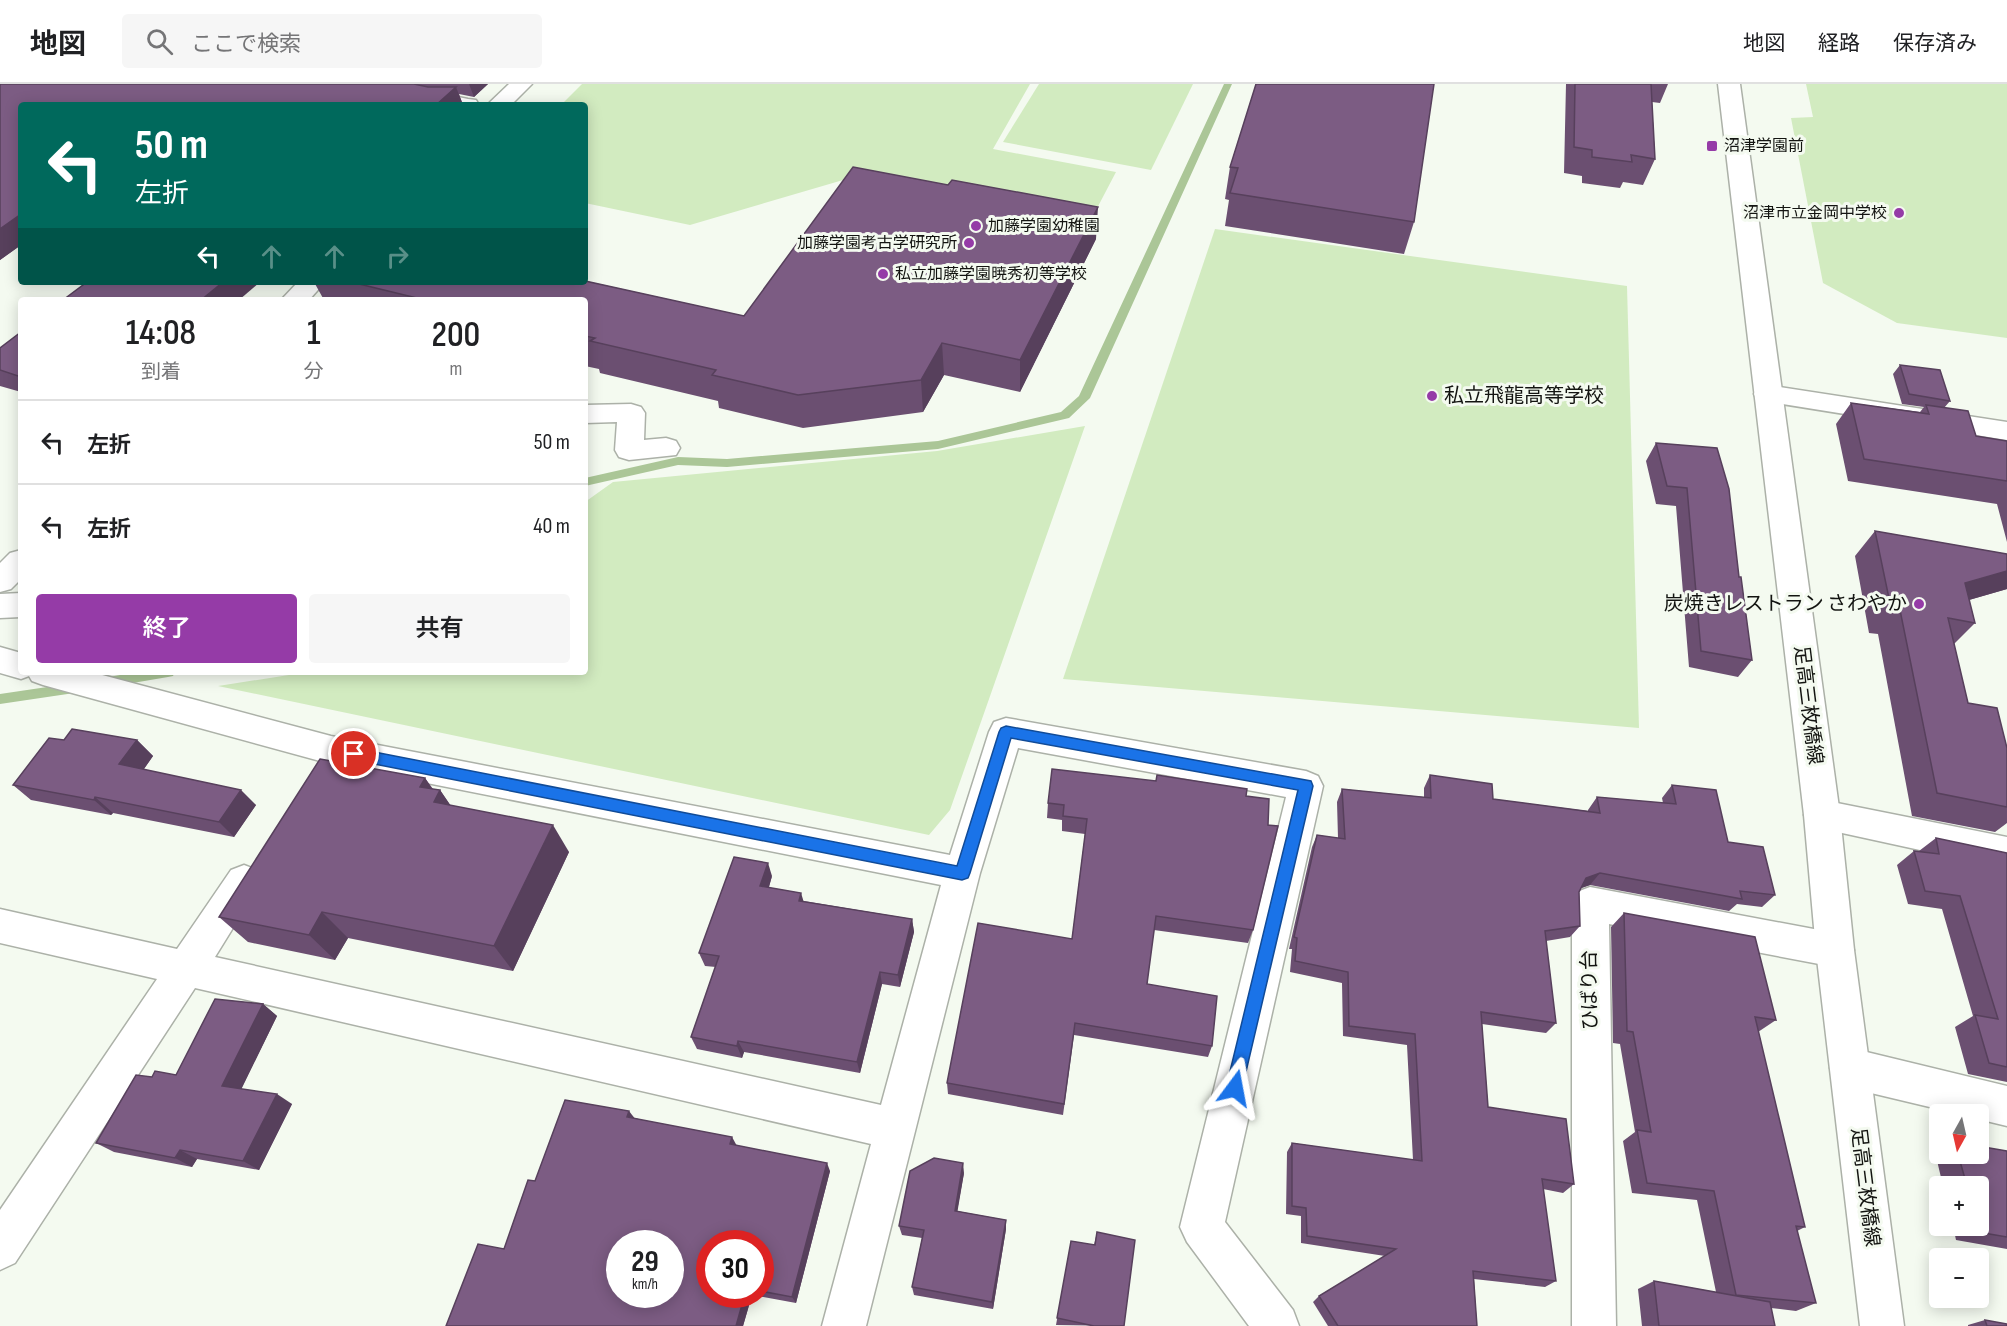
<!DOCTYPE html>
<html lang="ja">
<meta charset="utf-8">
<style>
body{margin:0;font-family:"Sofia Sans Condensed","Noto Sans JP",sans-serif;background:#f6f6f6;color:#202124;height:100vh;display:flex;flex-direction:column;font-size:22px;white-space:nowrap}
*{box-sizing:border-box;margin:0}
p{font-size:20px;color:#757577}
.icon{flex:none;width:33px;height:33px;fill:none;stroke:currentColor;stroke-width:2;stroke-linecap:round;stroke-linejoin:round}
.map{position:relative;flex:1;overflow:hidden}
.drawer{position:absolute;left:18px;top:213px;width:570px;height:378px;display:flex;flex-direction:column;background:#fff;border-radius:6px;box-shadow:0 3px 15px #0003}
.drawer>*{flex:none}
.hud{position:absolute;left:18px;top:18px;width:570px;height:183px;border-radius:6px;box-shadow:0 3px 15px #0003;background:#00695c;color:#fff;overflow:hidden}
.needle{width:39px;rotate:188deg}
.tools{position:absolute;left:1929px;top:1020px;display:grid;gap:12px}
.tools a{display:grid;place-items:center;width:60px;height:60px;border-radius:6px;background:#fff;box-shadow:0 3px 15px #0003;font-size:30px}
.speed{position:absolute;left:606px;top:1146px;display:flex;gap:12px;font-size:30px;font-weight:700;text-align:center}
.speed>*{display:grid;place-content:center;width:78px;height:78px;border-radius:50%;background:#fff;box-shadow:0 3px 15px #0003;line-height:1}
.speed small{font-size:15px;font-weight:400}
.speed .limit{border:9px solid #d22;background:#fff;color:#111}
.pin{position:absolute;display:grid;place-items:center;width:51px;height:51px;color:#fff;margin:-26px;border:3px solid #fff;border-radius:50%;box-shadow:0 2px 6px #0007}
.me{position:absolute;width:66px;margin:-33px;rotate:13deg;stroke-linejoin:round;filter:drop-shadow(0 0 4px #0008)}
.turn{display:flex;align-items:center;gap:21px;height:126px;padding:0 18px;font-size:27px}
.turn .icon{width:78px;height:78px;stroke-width:2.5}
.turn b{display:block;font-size:42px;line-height:51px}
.lanes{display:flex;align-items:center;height:57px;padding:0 18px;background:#0003;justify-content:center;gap:30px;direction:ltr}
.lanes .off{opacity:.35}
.eta{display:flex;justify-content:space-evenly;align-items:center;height:102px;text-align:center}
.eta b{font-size:36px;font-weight:600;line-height:42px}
.primary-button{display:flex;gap:12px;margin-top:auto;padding:12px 18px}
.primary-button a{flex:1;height:69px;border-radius:6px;background:#953ba7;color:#fff;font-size:24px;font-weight:600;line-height:69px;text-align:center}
.primary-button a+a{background:#f6f6f6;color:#202124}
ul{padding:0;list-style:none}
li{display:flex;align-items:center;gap:18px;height:84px;padding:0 18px;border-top:2px solid #e0e0e0}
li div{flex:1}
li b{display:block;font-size:22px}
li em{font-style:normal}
header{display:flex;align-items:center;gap:36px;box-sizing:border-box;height:84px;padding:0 30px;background:#fff;border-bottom:2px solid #e0e0e0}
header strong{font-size:28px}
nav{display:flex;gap:33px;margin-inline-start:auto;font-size:21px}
.search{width:420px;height:54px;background:#f6f6f6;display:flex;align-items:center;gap:15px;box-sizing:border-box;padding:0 21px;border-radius:6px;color:#757577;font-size:22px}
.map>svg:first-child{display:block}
</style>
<header>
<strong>地図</strong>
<div class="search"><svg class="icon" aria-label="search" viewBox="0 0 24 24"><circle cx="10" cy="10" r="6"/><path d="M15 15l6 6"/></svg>ここで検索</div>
<nav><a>地図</a><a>経路</a><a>保存済み</a></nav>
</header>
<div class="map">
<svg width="2007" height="1242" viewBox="0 0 2007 1242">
<rect width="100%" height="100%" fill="#f4faf0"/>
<!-- green -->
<g fill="#d2ebc0">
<polygon points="582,0 1030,0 993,65 1116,88 1094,130 867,89 690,141 585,119 585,21 561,21"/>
<polygon points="1039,0 1193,0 1151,86 1003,58"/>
<polygon points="1806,0 2007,0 2007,254 1897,239 1823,199 1791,34 1813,33"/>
<polygon points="1215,145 1627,202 1639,644 1063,595"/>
<polygon points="1085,342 950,726 929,751 218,602 308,588 585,588 585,418 613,398 937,367"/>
</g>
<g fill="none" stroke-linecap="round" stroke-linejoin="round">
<!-- stream -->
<g fill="#abc697" fill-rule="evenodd">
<polygon points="1224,0 1232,0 1090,314 1069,334 938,365 727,383 678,381 585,402 585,394 678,373 727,375 938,357 1061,328 1079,312"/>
<polygon points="137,588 175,588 173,592 168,593 103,604 98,603 96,599 98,595 103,594"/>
<polygon points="81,598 86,599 88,603 86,607 81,608 0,620 0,610"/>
</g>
<!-- minor casing -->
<g stroke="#acb1a8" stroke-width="3">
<g id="minor">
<polygon points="351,0 394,0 468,15 476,16 479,21 436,21 355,4"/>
<polygon points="509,0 532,0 511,21 487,21"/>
<polygon points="298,198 325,198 309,216 281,216"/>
<polygon points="1767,301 2007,338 2007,356 1757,316 1754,310 1757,304"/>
<polygon points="631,320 641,323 645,329 644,356 666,354 676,357 680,364 676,371 629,376 619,373 615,366 617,338 585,339 585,321"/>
<polygon points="21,466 21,495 11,505 0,508 0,479 10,469"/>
<polygon points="21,509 21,533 0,534 0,510"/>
<polygon points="0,563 21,569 21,588 91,588 331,652 950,771 989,648 994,638 1006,634 1306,687 1318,692 1323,702 1225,1138 1293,1226 1299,1242 1249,1242 1187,1158 1180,1143 1286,713 1018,664 980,789 866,1242 822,1242 871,1060 195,904 15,1179 0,1186 0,1126 157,895 0,859 0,825 177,865 231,786 244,781 257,786 262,797 215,873 881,1021 941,801 331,680 43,601 32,597 29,592 21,595 0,589"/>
<polygon points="1822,716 2007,753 2007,785 1810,742 1804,731 1810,720"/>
<polygon points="1590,803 1835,849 1848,854 1854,866 1848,878 1835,883 1609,840 1616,1242 1572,1242 1572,820 1577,808"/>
<polygon points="1850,964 2007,1002 2007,1042 1978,1035 1978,1030 1959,1030 1850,1004 1836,998 1830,984 1836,970"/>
</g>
</g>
<!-- major casing -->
<g stroke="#acb1a8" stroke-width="3">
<polygon id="major" points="1718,0 1740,0 1840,731 1854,866 1904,1242 1860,1242 1816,866 1804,731"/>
</g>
<!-- minor -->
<use href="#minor" fill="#fff" fill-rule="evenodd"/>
<!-- major -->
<use href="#major" fill="#fff" fill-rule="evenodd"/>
</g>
<!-- wall -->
<g fill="#6b4f71" fill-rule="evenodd">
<polygon points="0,0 488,0 474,13 459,10 463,21 21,21 21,161 0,176"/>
<polygon points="1256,0 1414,138 1404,170 1225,142 1229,116 1225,115 1230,83"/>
<polygon points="1566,0 1668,0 1660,19 1652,18 1655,75 1643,101 1623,98 1620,104 1582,99 1582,92 1564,89"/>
<polygon points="1096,155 1020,308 944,291 923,328 803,344 719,324 718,317 600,289 599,285 585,282 585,216 324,216 314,198 585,198 585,195 586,197 744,232"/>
<polygon points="21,248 21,308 0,302 0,264"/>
<polygon points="1900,281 1950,317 1944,324 1976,352 2007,357 2007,458 1997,420 1848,397 1836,340 1851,319 1920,328 1924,323 1902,320 1893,290"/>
<polygon points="1656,359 1717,364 1752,576 1738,593 1689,583 1676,422 1656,420 1646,377"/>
<polygon points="1875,447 2007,470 2007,505 1969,516 1975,539 1954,560 1968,619 2007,664 2007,739 1995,748 1912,732 1878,550 1869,549 1855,472"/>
<polygon points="64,656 137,656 153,672 144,685 256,721 234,753 113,729 111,731 31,716 13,701"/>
<polygon points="1430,691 1493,715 1588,727 1588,726 1597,713 1663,719 1662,714 1672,701 1728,758 1775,811 1762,823 1737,820 1729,827 1590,801 1581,804 1579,808 1580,842 1570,853 1546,857 1556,939 1546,949 1482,940 1488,1023 1574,1100 1563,1109 1543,1105 1556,1197 1545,1203 1474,1195 1477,1242 1328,1242 1313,1218 1319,1212 1385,1172 1301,1159 1301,1132 1286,1130 1287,1068 1292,1059 1413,1076 1407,961 1343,952 1342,899 1290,888 1292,865 1289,865 1312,763 1317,751 1338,754 1337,718 1342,705 1424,713 1424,704"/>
<polygon points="425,694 433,705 440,706 450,721 569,768 513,887 348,854 335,876 248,858 219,833"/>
<polygon points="1246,712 1253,846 1248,859 1154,846 1147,900 1212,962 1208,973 1074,951 1063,1031 948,1010 947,999 1072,855 1085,750 1062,747 1062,736 1047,734 1048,719"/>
<polygon points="1936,754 2007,769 2007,998 1968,990 1955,943 1973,932 1942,825 1908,820 1897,781 1914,767 1919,767"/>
<polygon points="772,792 769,803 804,817 912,835 914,848 900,903 882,900 860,989 744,968 742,974 697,965 691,953 716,883 705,882 699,869"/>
<polygon points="1624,829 1776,936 1758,948 1805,1143 1797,1147 1816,1219 1796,1227 1771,1224 1775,1242 1642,1242 1638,1205 1654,1197 1716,1208 1697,1116 1632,1109 1623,1057 1635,1048 1620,960 1613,959 1611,843"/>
<polygon points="263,920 277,932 241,1005 292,1020 259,1086 197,1075 192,1083 114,1068 96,1059 152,993 176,991"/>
<path d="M635,1034l101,27 94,26 -34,132 -44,-8 -9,31h-297l58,-77 31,-68zM760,1160v50h-50z"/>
<polygon points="1940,1066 1940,1070 1978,1070 2007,1067 2007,1165 1956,1156 1953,1142 1978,1142 1978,1102 1943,1102 1935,1068"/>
<polygon points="964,1089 957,1127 1006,1136 1006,1145 993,1225 914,1211 912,1203 922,1154 902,1151 899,1142"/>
<polygon points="1097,1148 1124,1242 1056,1241 1071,1157 1094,1161"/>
<polygon points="1985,1236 2007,1242 1968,1242 1968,1241"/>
</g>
<!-- shaded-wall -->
<g fill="#57405c">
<polygon points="469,0 488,0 474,13"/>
<polygon points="456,3 463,21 436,21"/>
<polygon points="1098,123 1096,155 1020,308 1020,276"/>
<polygon points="21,130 21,161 0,176 0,145"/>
<polygon points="223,198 260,198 239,216 201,216"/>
<polygon points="942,259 944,291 923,328 921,296"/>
<polygon points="2007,487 2007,505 1941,524 1965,499"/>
<polygon points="137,656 153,672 136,696 119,680"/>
<polygon points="425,694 437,712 440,706 460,735 454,746 420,703"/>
<polygon points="241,706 256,721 234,753 219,738"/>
<polygon points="95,713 113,729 111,731 94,716"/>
<polygon points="553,741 569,768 513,887 494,862"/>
<polygon points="768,779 772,792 765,816 760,802"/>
<polygon points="1600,789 1590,801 1576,806 1586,794"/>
<polygon points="801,809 805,822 799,817"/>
<polygon points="322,828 348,854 335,876 309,851"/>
<polygon points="912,835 914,848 900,903 898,891"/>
<polygon points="880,888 882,900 860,989 857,978"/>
<polygon points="263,920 277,932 238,1012 222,1002"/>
<polygon points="738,957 744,968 742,974 737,962"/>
<polygon points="277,1010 292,1020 259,1086 243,1077"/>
<polygon points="629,1027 636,1036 627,1033"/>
<polygon points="732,1053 737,1062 730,1060"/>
<polygon points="180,1066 197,1075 192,1083 175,1074"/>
<polygon points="827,1079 830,1087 796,1219 792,1213"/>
<polygon points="963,1079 964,1089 956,1136 955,1127"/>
<polygon points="1006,1136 1006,1145 993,1225 992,1218"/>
<polygon points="745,1210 752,1211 743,1242 736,1242"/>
</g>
<!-- building -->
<g fill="#7c5c83" stroke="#57405c" stroke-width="1.5" fill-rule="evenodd">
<polygon points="0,0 414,0 428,3 456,3 436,21 21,21 21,130 0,145"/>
<polygon points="1256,0 1434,0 1414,138 1230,109 1238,84 1230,83"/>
<polygon points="1575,0 1651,0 1655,75 1631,71 1632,78 1592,73 1592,66 1574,63"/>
<polygon points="853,83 948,101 952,96 1098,123 1020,276 942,259 921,296 798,311 712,291 716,286 590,257 595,254 585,252 585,216 425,216 351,198 585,198 585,197 744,232"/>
<polygon points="87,198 223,198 201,216 63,216"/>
<polygon points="21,248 21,293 0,286 0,264"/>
<polygon points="1900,281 1940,286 1950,317 1909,310"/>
<polygon points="1851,319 1929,330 1926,321 1968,327 1976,352 2007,357 2007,397 1864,375"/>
<polygon points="1656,359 1717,364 1729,405 1739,493 1741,493 1752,576 1701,567 1687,404 1667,402"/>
<polygon points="1875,447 2007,470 2007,487 1965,499 1975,539 1948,534 1968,619 1997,624 2007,664 2007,723 1937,709 1900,526 1891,524"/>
<polygon points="72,645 137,656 119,680 241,706 219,738 95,713 94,716 13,701 49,654 64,656"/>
<polygon points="320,675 425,694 420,703 440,706 434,718 553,741 494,862 322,828 309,851 219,833"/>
<polygon points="1052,685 1156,697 1157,691 1247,705 1246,712 1269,715 1268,741 1278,742 1253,846 1156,832 1147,900 1217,912 1212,962 1075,939 1064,1020 947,999 978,839 1072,855 1087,735 1063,732 1064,721 1048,719"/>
<polygon points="1430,691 1492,700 1493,715 1600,729 1597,713 1676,720 1672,701 1716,706 1728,758 1763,763 1775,811 1740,807 1742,815 1600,789 1586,794 1579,808 1580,842 1545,847 1556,939 1481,928 1488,1023 1566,1035 1574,1100 1542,1095 1556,1197 1473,1187 1477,1242 1338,1242 1319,1212 1396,1165 1307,1152 1306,1124 1292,1122 1292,1059 1422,1077 1415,950 1349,942 1348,888 1295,877 1297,854 1294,853 1317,751 1345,755 1342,705 1431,714"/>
<polygon points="1936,754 2007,769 2007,983 1989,979 1975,931 1998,935 1960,812 1925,807 1914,767 1939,770"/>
<polygon points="734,773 768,779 760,802 801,809 799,817 912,835 898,891 880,888 857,978 738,957 737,962 691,953 719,872 699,869"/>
<polygon points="1624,829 1755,853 1776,936 1755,933 1805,1143 1796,1142 1816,1219 1736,1211 1714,1107 1647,1099 1637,1046 1651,1048 1633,948 1627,947"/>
<polygon points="215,915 263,920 222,1002 277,1010 243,1077 180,1066 175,1074 96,1059 136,991 152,993 155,987 176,991"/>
<path d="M565,1016l64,11 -2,6 105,20 -2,7 97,19 -35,134 -32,-6v-47h-50v50h35l-9,32h-290l32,-82 26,5 24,-69 7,1zM620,1160h50v50h-50z"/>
<polygon points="1978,1062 2007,1067 2007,1153 1978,1148 1976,1142 1978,1142 1978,1102 1967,1102 1958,1070 1978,1070"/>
<polygon points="934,1074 963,1079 955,1127 1006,1136 992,1218 912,1203 924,1146 899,1142 910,1087"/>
<polygon points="1097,1148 1135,1156 1124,1242 1094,1242 1057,1234 1071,1157 1095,1161"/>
<polygon points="1654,1197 1770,1218 1775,1242 1659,1242"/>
<polygon points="1985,1236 2007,1240 2007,1242 1987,1242"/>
</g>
<!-- route -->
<polygon fill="#1a73e8" stroke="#114b97" stroke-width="1.5" points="1006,642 1311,697 1313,702 1241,1009 1235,1012 1229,1009 1226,1004 1298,706 1011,654 970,789 968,794 962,796 354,676 349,674 347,670 349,666 354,664 957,782 999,648 1001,644"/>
<!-- markers -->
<g fill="#953ba7" stroke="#f4faf0" stroke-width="2">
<rect x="1706" y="56" width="12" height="12" rx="3"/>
<circle cx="1899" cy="129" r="6"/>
<circle cx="976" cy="142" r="6"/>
<circle cx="969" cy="159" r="6"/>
<circle cx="883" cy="190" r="6"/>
<circle cx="1432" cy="312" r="6"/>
<circle cx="1919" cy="520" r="6"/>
</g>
<g text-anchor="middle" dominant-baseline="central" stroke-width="6" stroke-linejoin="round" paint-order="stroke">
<!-- far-poi labels -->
<g font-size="16" fill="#131411" stroke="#f4faf0" text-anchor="start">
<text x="1724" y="62">沼津学園前</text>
<text x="1887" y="129" text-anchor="end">沼津市立金岡中学校</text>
<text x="988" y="142">加藤学園幼稚園</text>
<text x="957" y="159" text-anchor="end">加藤学園考古学研究所</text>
<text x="895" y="190">私立加藤学園暁秀初等学校</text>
</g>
<!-- poi labels -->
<g font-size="20" fill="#131411" stroke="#f4faf0" text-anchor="start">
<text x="1444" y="312">私立飛龍高等学校</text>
<text x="1907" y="520" text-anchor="end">炭焼きレストラン さわやか</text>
</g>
<!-- street labels -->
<g font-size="20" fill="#131411" stroke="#f4faf0">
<text transform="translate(1808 621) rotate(83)">足高三枚橋線</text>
<text transform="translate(1590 906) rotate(-91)">ひばり台</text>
<text transform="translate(1865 1103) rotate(83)">足高三枚橋線</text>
</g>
</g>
</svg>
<div class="tools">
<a><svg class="needle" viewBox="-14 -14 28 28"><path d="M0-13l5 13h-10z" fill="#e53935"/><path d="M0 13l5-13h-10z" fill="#757577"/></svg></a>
<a>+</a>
<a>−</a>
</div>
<div class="speed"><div>29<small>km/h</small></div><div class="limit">30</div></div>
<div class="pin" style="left:354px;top:670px;background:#d93025"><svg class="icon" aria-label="arrive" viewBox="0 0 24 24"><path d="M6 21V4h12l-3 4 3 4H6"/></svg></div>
<svg class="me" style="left:1235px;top:1004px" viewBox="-20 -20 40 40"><path d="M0-17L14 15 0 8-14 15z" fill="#1a73e8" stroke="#fff" stroke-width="4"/></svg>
<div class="hud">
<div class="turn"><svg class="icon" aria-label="left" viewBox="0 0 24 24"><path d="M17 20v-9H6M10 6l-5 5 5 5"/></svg><div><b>50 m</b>左折</div></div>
<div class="lanes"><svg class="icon" aria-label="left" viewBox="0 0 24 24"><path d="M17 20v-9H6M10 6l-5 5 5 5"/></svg><svg class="icon off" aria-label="ahead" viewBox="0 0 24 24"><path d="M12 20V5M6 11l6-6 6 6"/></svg><svg class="icon off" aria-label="ahead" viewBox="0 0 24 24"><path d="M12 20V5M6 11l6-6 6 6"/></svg><svg class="icon off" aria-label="right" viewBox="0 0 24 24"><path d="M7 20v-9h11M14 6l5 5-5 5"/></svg></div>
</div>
<section class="drawer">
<div class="eta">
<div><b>14:08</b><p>到着</p></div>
<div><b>1</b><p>分</p></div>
<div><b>200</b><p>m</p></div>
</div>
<ul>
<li><svg class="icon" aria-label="left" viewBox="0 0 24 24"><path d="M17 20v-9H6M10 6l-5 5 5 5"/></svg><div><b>左折</b></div><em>50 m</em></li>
<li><svg class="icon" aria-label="left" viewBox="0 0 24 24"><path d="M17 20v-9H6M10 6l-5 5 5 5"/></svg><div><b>左折</b></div><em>40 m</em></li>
</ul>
<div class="primary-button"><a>終了</a><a>共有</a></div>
</section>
</div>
